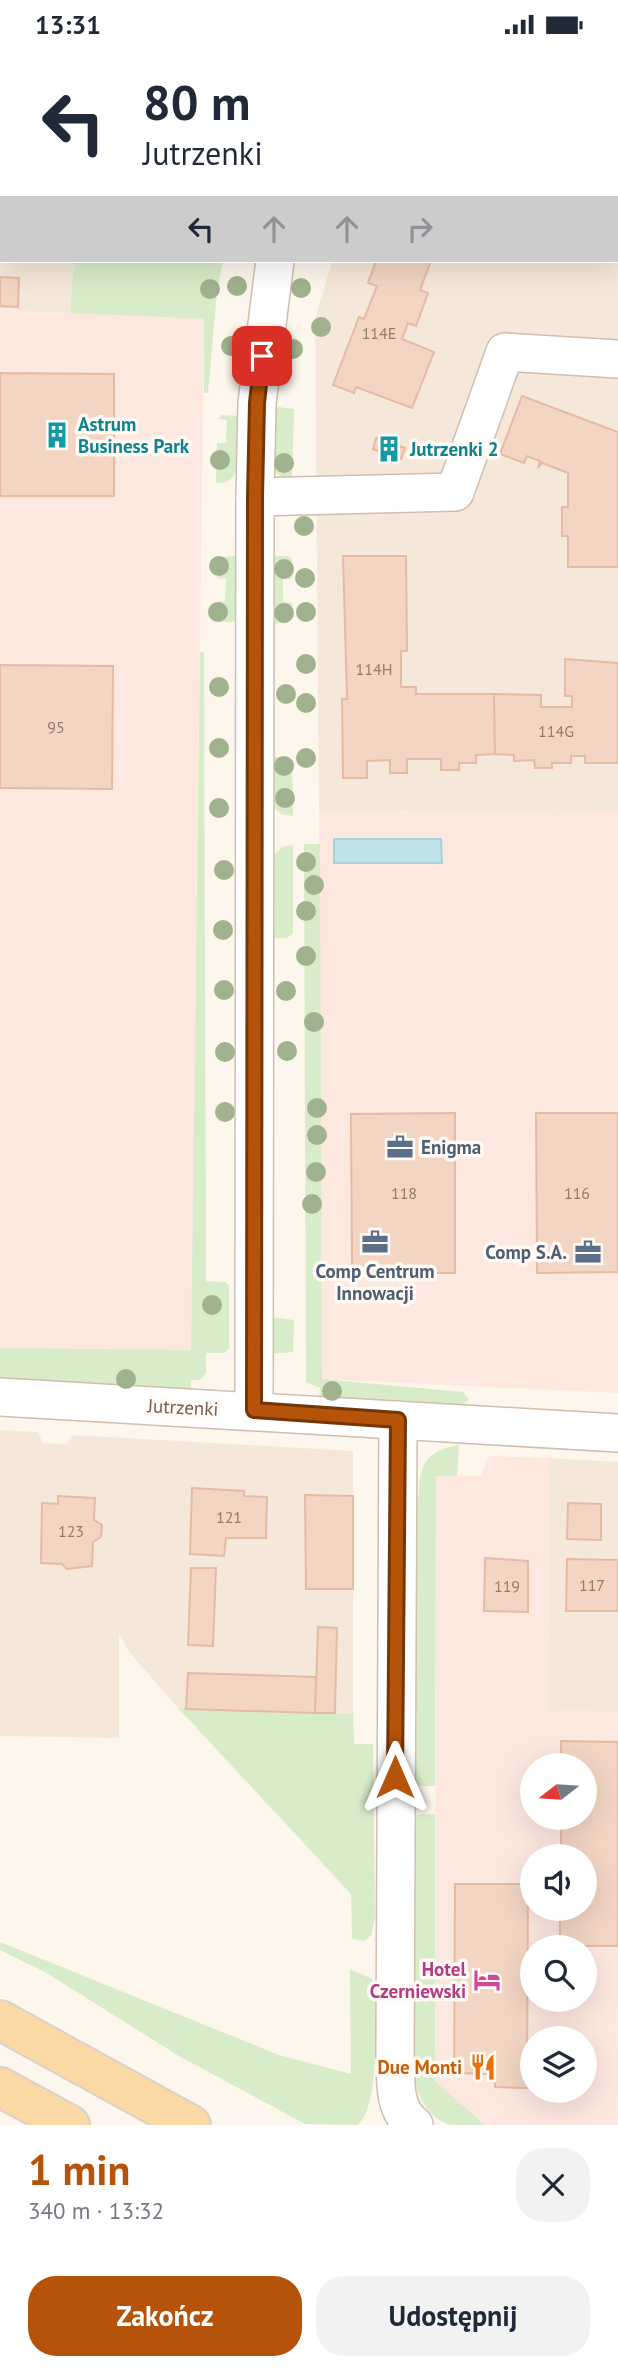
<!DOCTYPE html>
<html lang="pl">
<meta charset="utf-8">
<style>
body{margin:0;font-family:"PT Sans",sans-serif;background:#f2f2f3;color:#1f2937;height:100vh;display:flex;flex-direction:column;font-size:26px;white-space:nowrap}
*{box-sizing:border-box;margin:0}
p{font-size:23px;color:#747a83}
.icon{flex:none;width:38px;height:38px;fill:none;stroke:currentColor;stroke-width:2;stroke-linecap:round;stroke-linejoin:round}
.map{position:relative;height:2076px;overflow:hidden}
.panel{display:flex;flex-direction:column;background:#fff;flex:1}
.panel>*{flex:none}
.hud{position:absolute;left:0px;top:0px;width:620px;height:214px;box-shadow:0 7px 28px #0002;background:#fff;color:#1f2937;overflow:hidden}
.needle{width:46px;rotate:253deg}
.tools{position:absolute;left:520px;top:1704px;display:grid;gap:14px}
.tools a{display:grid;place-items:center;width:77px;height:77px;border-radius:50%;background:#fff;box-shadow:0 7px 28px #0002;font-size:35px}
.pin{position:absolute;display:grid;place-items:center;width:60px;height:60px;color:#fff;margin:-30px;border-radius:14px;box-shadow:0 4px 10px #0006}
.me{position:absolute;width:77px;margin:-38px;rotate:0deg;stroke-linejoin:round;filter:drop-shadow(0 0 5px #0008)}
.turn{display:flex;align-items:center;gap:24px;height:147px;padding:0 28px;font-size:32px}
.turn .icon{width:91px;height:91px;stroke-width:2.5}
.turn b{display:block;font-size:49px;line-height:60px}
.lanes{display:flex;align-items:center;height:66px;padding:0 28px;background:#0003;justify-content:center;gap:35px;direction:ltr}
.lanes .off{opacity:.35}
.round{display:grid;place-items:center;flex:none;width:74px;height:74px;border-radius:28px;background:#f2f2f3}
.summary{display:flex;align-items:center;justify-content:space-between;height:119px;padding:0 28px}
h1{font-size:42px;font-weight:600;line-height:52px;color:#b45309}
.button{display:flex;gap:14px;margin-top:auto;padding:14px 28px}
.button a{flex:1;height:80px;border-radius:28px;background:#b45309;color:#fff;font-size:28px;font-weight:600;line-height:80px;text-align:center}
.button a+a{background:#f2f2f3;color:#1f2937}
.status{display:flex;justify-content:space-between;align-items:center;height:49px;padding:0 35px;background:#fff;direction:ltr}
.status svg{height:19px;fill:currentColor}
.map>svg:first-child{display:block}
</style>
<div class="status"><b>13:31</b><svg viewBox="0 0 49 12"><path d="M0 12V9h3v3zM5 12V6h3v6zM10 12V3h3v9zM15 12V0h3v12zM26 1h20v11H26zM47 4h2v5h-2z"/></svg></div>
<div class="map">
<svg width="618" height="2076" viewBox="0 0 618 2076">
<rect width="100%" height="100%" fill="#fdf6ec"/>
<!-- residential -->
<g fill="#f5e8da">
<polygon points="0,0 209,0 209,2 2,2 2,9"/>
<polygon points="388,0 531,0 535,2 387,2"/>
<polygon points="618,33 618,761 319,763 315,270 332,212 618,212"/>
<polygon points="0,166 2,212 74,212 70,264 0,260"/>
<polygon points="0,1381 38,1383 43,1394 66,1395 74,1386 353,1402 353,1665 178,1659 130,1604 119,1585 119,1689 0,1687"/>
<polygon points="549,1409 618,1413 618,1663 548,1662"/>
</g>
<!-- commercial -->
<g fill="#fde8e0" fill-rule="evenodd">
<polygon points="0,260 204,270 191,1301 0,1314"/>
<polygon points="618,761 618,1344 322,1330 319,763"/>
<path d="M489,1407l60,2 -1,253 70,1v413h-133l-50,-44 1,-606 45,1zM532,1717h52v52h-52zM532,1808h52v52h-52zM532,1899h52v52h-52zM532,1990h52v52h-52z"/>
</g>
<!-- green -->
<g fill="#d8ecc9">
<rect x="0" y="9" width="2" height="157"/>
<polygon points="74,212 223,212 217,243 208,344 204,344 204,270 70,264"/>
<polygon points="278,358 294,360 292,434 270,420 273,361"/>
<path d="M222,366l20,1c-1,21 6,69 -26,67l1,-40h9l1,-23 -9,-1z"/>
<polygon points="240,506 240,573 220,573 216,570 216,553 225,552 226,530 217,529 216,509"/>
<polygon points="268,507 288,507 292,510 292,530 283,530 283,553 292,554 292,569 288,574 268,575"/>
<polygon points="200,603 204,603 206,1232 225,1233 229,1236 229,1299 224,1304 206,1304 206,1324 200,1331 191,1331 191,1343 0,1333 0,1299 191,1301"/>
<polygon points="269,708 288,708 292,712 293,767 281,765 272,757"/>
<polygon points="304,795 320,795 322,1330 463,1343 469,1351 457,1358 319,1350 320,1339 306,1333"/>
<polygon points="293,796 293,884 287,889 269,889 271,809 282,798"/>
<polygon points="270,1268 294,1271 293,1303 270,1305"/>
<path d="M459,1396l-2,31h-21l-1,310h-20l-4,-5 1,-285h7c0,-32 7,-45 40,-51z"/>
<polygon points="178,1659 353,1665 354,1695 373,1695 375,1867 372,1885 365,1892 352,1890 351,1845"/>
<path d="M421,1765h14v267l50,44c-11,0 -24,0 -34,0 -24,-6 -34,-32 -39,-52l2,-257z"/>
<path d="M0,1893l279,113 72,19 -1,-105 22,10 5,10c-2,30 3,117 -19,136l-53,-1 -126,-68 -134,-84 -45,-22z"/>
</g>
<!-- water -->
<polygon fill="#bfe3e8" stroke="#a5d3da" stroke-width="2" points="334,790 441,790 442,814 334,814"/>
<!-- building -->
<g fill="#f3d5c3" stroke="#e6bba3" stroke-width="2">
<polygon points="376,212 431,212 420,241 428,244 416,277 408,274 402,290 434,303 412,359 356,338 354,344 333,336 359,268 364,270 377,237 368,234"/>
<polygon points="0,228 19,229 18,258 0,257"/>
<polygon points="0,324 114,325 114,447 0,447"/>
<polygon points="522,347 618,383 618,518 568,518 568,487 562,487 562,458 568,458 568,424 542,414 538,419 540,412 527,407 524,414 500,405"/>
<polygon points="376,389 405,399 401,410 373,400"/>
<polygon points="343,507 406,507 407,602 401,602 401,638 416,638 416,645 494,645 495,705 476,706 476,714 459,714 459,721 441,721 441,710 407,710 407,724 390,724 390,711 367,712 367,729 343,729 342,650 347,650"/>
<polygon points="565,610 618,614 618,714 585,714 585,707 571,707 571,714 552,714 552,719 535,719 534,711 514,712 514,706 495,705 494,645 541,646 541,658 572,658 572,647 565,647"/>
<polygon points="0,616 113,617 112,740 0,739"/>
<polygon points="455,1064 455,1224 352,1224 351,1065"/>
<polygon points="536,1064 618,1064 618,1223 537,1224"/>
<polygon points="192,1439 244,1442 244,1447 267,1448 266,1489 226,1489 224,1507 190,1505"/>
<polygon points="305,1446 353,1447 353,1540 306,1540"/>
<polygon points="58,1447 95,1449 94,1471 102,1476 101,1488 93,1493 92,1517 67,1520 62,1515 41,1514 42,1454 58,1455"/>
<polygon points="568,1454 601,1455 601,1491 567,1490"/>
<polygon points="485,1509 528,1512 528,1563 484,1562"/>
<polygon points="567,1510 618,1511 618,1562 566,1562"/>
<polygon points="191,1519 216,1519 213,1597 188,1596"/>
<polygon points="318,1578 337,1579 335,1664 315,1664"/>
<polygon points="188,1624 316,1628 315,1664 186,1660"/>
<polygon points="561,1692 618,1693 618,1897 560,1897 560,1860 584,1860 584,1808 561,1808 561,1769 584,1769 584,1717 561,1717"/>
<polygon points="455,1835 528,1835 527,2039 495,2038 495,2025 454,2024"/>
</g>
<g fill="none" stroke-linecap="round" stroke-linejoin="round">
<!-- minor casing -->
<g stroke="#d1beb0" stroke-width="40">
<g id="minor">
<polyline points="324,2 324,0"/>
<polyline points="255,448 455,443 505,303 618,310"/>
<polyline points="0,1348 618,1384"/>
<polyline points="254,1361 255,448 257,354 275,212"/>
<path d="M398,1371l-3,632c1,25 -3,57 19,73"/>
</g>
</g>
<!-- major casing -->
<g stroke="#dad1cd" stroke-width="42">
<g id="major">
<polyline points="0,1971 191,2076"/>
<polyline points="0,2038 70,2076"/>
</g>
</g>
<!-- minor -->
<use href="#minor" stroke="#fff" stroke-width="37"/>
<!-- major -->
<use href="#major" stroke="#fbd9a5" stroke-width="38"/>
</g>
<!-- trees -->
<g fill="#a0b28e">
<circle cx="237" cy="237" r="10"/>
<circle cx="301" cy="239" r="10"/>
<circle cx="210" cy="240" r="10"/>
<circle cx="321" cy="278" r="10"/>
<circle cx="231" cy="297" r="10"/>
<circle cx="293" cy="300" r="10"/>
<circle cx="220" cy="411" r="10"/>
<circle cx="284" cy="414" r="10"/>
<circle cx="304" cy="477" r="10"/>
<circle cx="219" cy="517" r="10"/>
<circle cx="284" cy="520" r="10"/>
<circle cx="305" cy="529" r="10"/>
<circle cx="218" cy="563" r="10"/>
<circle cx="306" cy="563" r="10"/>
<circle cx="284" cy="564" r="10"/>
<circle cx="306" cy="615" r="10"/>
<circle cx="219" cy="638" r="10"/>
<circle cx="286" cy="645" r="10"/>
<circle cx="306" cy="654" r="10"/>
<circle cx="219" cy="699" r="10"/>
<circle cx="306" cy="709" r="10"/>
<circle cx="284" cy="717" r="10"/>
<circle cx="285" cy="749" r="10"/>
<circle cx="219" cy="759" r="10"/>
<circle cx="306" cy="813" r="10"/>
<circle cx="224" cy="821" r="10"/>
<circle cx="314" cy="836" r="10"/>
<circle cx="306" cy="862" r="10"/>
<circle cx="223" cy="881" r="10"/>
<circle cx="306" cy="907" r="10"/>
<circle cx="224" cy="941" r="10"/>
<circle cx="286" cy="942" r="10"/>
<circle cx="314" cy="973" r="10"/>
<circle cx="287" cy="1002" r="10"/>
<circle cx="225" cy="1003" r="10"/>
<circle cx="317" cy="1059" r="10"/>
<circle cx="225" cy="1063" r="10"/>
<circle cx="317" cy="1086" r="10"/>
<circle cx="316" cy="1123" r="10"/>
<circle cx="312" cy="1155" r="10"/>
<circle cx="212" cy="1256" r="10"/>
<circle cx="126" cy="1330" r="10"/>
<circle cx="332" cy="1342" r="10"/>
</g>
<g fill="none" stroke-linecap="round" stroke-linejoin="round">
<!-- route casing -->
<g stroke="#753606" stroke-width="18">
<polyline id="route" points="262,307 257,354 255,447 254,1361 398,1371 395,1728"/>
</g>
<!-- route -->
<use href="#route" stroke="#b45309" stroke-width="12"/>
</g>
<!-- icons -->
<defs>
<g id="building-bare" transform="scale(2.1)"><path d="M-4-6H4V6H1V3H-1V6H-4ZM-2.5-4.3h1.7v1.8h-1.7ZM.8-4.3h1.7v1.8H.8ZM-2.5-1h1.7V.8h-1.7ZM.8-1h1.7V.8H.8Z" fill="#0f9aa8" stroke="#fffaf3" stroke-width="2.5" paint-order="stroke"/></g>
<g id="office-bare" transform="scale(2.1)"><path d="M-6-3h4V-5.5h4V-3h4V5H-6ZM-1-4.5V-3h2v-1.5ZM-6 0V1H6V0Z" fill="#5c6f8a" stroke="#fffaf3" stroke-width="2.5" paint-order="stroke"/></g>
<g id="hotel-bare" transform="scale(2.1)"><path d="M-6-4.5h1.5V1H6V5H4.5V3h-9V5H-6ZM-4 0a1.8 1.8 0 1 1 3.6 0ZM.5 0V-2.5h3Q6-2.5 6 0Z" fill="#d1479c" stroke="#fffaf3" stroke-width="2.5" paint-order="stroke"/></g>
<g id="restaurant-bare" transform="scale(2.1)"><path d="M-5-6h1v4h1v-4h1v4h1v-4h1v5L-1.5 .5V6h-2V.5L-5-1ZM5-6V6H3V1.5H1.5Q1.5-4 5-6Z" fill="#e8710a" stroke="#fffaf3" stroke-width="2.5" paint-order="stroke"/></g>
</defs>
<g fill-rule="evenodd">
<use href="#building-bare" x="57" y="386"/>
<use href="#building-bare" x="389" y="400"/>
<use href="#office-bare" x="400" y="1098"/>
<use href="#office-bare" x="375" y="1193"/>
<use href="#office-bare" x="588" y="1203"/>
<use href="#hotel-bare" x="487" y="1931"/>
<use href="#restaurant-bare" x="483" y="2018"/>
</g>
<g text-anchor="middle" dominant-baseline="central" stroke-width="7" stroke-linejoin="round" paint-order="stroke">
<!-- number labels -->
<g font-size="16" fill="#987a6a">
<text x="379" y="284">114E</text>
<text x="374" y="620">114H</text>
<text x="56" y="678">95</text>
<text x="556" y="682">114G</text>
<text x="404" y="1144">118</text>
<text x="577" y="1144">116</text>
<text x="229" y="1468">121</text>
<text x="71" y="1482">123</text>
<text x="592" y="1536">117</text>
<text x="507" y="1537">119</text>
</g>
<!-- culture labels -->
<g font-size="19" font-weight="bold" fill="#0d838f" stroke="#fffaf3" text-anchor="start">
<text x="78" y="375">Astrum<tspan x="78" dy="22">Business Park</tspan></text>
<text x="410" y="400">Jutrzenki 2</text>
</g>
<!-- service labels -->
<g font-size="19" font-weight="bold" fill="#4e5e75" stroke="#fffaf3" text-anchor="start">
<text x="421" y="1098">Enigma</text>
<text x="567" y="1203" text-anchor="end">Comp S.A.</text>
<text x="375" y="1222" text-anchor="middle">Comp Centrum<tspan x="375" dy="22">Innowacji</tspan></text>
</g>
<!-- street labels -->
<g font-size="19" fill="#7a5c4d" stroke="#fffaf3">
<text transform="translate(183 1358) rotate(3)">Jutrzenki</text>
</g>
<!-- hotel labels -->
<g font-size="19" font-weight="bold" fill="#b23c85" stroke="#fffaf3" text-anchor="end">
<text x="466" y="1920">Hotel<tspan x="466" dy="22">Czerniewski</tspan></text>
</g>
<!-- food labels -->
<g font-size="19" font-weight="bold" fill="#c56008" stroke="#fffaf3" text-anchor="end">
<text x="462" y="2018">Due Monti</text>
</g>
</g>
</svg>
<div class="tools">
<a><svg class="needle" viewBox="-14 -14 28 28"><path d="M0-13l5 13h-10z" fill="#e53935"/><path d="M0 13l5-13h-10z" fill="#747a83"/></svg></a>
<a><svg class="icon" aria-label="sound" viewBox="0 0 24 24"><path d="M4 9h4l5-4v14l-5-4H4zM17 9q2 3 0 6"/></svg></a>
<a><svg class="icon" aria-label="search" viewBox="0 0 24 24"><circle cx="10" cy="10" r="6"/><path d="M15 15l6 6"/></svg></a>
<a><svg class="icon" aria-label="layers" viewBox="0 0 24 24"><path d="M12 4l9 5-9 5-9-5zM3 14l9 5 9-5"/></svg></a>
</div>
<div class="pin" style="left:262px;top:307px;background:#d93025"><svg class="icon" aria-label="arrive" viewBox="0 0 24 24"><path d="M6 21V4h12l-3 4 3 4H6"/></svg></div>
<svg class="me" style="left:395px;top:1728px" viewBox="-20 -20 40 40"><path d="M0-17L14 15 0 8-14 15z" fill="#b45309" stroke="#fff" stroke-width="4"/></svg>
<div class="hud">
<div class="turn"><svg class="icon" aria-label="left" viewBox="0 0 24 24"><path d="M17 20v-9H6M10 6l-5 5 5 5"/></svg><div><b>80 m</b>Jutrzenki</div></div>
<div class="lanes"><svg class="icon" aria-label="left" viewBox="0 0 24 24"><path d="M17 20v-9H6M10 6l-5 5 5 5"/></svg><svg class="icon off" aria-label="ahead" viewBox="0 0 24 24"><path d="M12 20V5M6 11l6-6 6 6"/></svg><svg class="icon off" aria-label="ahead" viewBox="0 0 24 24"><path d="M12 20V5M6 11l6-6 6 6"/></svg><svg class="icon off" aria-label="right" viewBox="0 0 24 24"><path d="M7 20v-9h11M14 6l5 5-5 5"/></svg></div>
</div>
</div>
<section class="panel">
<div class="summary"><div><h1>1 min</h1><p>340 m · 13:32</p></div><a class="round"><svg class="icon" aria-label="close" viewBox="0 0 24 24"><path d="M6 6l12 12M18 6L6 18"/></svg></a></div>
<div class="button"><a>Zakończ</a><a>Udostępnij</a></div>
</section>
